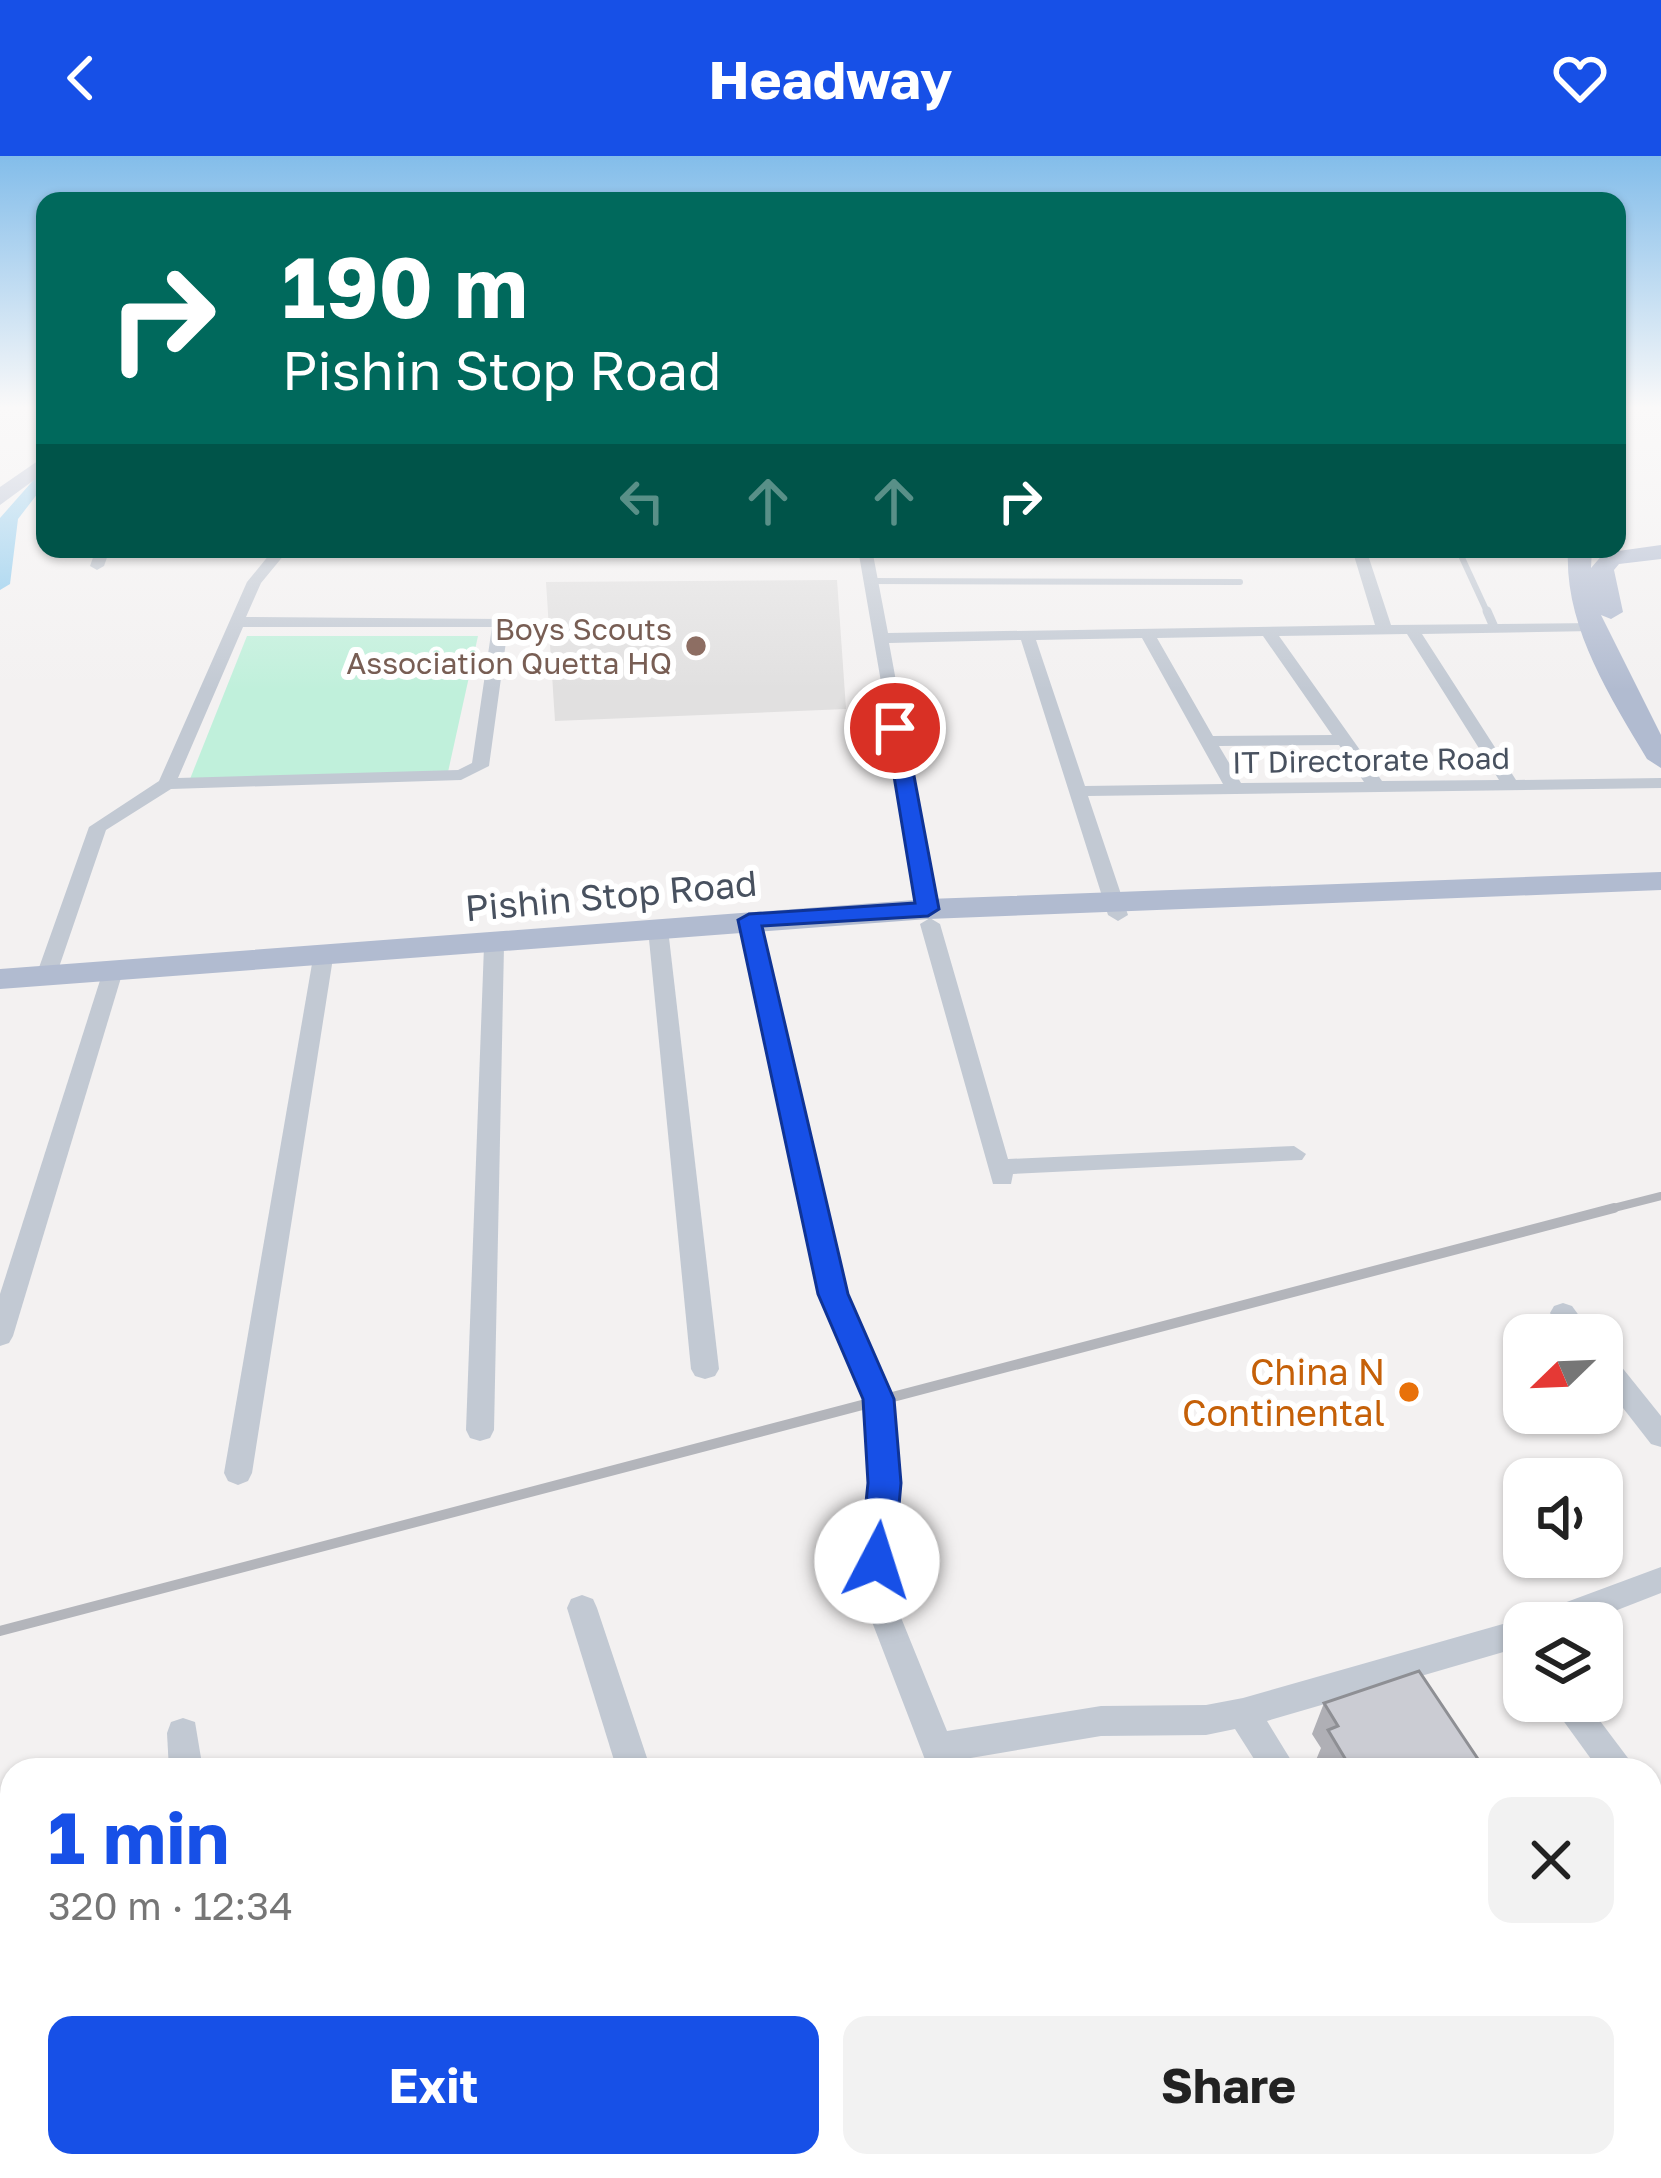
<!DOCTYPE html>
<meta charset="utf-8">
<style>
body{margin:0;font-family:"Golos Text",sans-serif;background:#f2f2f2;color:#222;height:100vh;display:flex;flex-direction:column;font-size:45px;white-space:nowrap}
*{box-sizing:border-box;margin:0}
p{font-size:39px;color:#767676}
.icon{flex:none;width:66px;height:66px;fill:none;stroke:currentColor;stroke-width:2;stroke-linecap:round;stroke-linejoin:round}
.map{position:relative;flex:1;overflow:hidden}
.panel{position:absolute;left:0px;top:1602px;width:1662px;height:420px;display:flex;flex-direction:column;background:#fff;border-radius:36px 36px 0 0;box-shadow:0 3px 9px #0004}
.panel>*{flex:none}
.banner{position:absolute;left:36px;top:36px;width:1590px;height:366px;border-radius:24px;box-shadow:0 3px 9px #0004;background:#00695c;color:#fff;overflow:hidden}
.needle{width:78px;rotate:247deg}
.controls{position:absolute;left:1503px;top:1158px;display:grid;gap:24px}
.controls a{display:grid;place-items:center;width:120px;height:120px;border-radius:24px;background:#fff;box-shadow:0 3px 9px #0004;font-size:60px}
.pin{position:absolute;display:grid;place-items:center;width:102px;height:102px;color:#fff;margin:-51px;border:6px solid #fff;border-radius:50%;box-shadow:0 3px 12px #0007}
.me{position:absolute;width:132px;margin:-66px;rotate:5deg;stroke-linejoin:round;filter:drop-shadow(0 0 9px #0008)}
.turn{display:flex;align-items:center;gap:42px;height:252px;padding:0 48px;font-size:54px}
.turn .icon{width:156px;height:156px;stroke-width:2.5}
.turn b{display:block;font-size:84px;line-height:102px}
.lanes{display:flex;align-items:center;height:114px;padding:0 48px;background:#0003;justify-content:center;gap:60px;direction:ltr}
.lanes .off{opacity:.35}
.round{display:grid;place-items:center;flex:none;width:126px;height:126px;border-radius:24px;background:#f2f2f2}
.summary{display:flex;align-items:center;justify-content:space-between;height:204px;padding:0 48px}
h1{font-size:72px;font-weight:700;line-height:90px;color:#1750e7}
.button{display:flex;gap:24px;margin-top:auto;padding:24px 48px}
.button a{flex:1;height:138px;border-radius:24px;background:#1750e7;color:#fff;font-size:48px;font-weight:700;line-height:138px;text-align:center}
.button a+a{background:#f2f2f2;color:#222}
header{display:flex;justify-content:space-between;align-items:center;height:156px;padding:0 48px;background:#1750e7;color:#fff;font-size:54px;font-weight:700}
.map>svg:first-child{display:block}
</style>
<header><svg class="icon" aria-label="back" viewBox="0 0 24 24"><path d="M15 5l-7 7 7 7"/></svg>Headway<svg class="icon" aria-label="heart" viewBox="0 0 24 24"><path d="M12 20l-8-8c-3-5 5-10 8-4 3-6 11-1 8 4z"/></svg></header>
<div class="map">
<svg width="1661" height="2022" viewBox="0 0 1661 2022">
<rect width="100%" height="100%" fill="#f3f1f1"/>
<!-- education -->
<polygon fill="#e1e0e0" points="837,424 846,553 555,565 546,426"/>
<!-- green -->
<polygon fill="#c0f0db" points="247,480 478,480 448,616 190,623"/>
<g fill="none" stroke-linecap="round" stroke-linejoin="round">
<!-- canal -->
<polygon fill="#8dcaed" fill-rule="evenodd" points="45,311 45,328 18,363 10,428 0,434 0,362"/>
<!-- service-far1 -->
<g stroke="#c2c9d3" stroke-width="6">
<polyline points="1458,393 1488,458"/>
<polyline points="870,425 1240,426"/>
</g>
<!-- service -->
<polyline stroke="#c2c9d3" stroke-width="9" points="1487,455 1494,471"/>
<!-- minor -->
<g fill="#c2c9d3" fill-rule="evenodd">
<polygon points="96,393 110,393 104,410 97,414 90,410"/>
<path d="M274,393h15l-28,34 -15,34 255,2 7,8 -19,139 -28,14 -290,9 -65,41 -50,146 -3,4h-14l-3,-4 53,-149 70,-46 88,-199zM243,471h249l-20,136 -14,7 -280,8z"/>
<path d="M858,393h14l16,84 487,-8 -23,-76h14l25,76 207,-2v6l-5,2 -171,3 94,146 145,-2v10l-573,8 40,119 -10,6 -10,-6 -87,-275 -132,3 49,266 -10,6 -7,-2zM1407,478l92,146 -117,1 -103,-145zM1263,480l69,99 -119,1 -56,-98zM1142,482l81,146 -138,2 -49,-146zM1339,589l25,37 -123,1 -22,-37z"/>
<polygon points="1585,393 1604,393 1619,402 1607,405"/>
<polygon points="750,758 760,764 846,1138 892,1243 899,1327 889,1432 947,1575 1101,1550 1206,1549 1243,1542 1524,1462 1533,1466 1537,1457 1661,1411 1661,1437 1584,1467 1524,1467 1524,1490 1267,1565 1297,1614 1261,1614 1235,1573 1206,1579 1101,1580 959,1604 963,1614 929,1614 859,1432 869,1327 864,1243 820,1138 740,764"/>
<polygon points="930,762 940,768 1008,1003 1294,990 1306,998 1302,1004 1013,1018 1011,1028 993,1028 920,768"/>
<polygon points="658,767 668,773 719,1213 715,1220 705,1223 695,1220 691,1213 648,773"/>
<polygon points="494,784 504,790 494,1274 490,1282 480,1285 470,1282 466,1274 484,790"/>
<polygon points="323,796 333,802 252,1317 248,1325 238,1329 228,1325 224,1317 313,802"/>
<polygon points="113,809 123,815 13,1180 9,1187 0,1190 0,1138 103,815"/>
<polygon points="1563,1147 1572,1150 1593,1179 1565,1179 1550,1157 1554,1150"/>
<polygon points="1602,1196 1612,1199 1661,1260 1661,1291 1651,1288 1602,1225"/>
<polygon points="582,1439 593,1443 597,1452 651,1614 617,1614 567,1452 571,1443"/>
<polygon points="1549,1545 1585,1545 1637,1614 1599,1614"/>
<polygon points="183,1562 195,1566 203,1614 169,1614 167,1577 171,1566"/>
<polygon points="1650,1635 1661,1639 1661,1681 1650,1677"/>
<polygon points="1661,1766 1661,1810 1650,1814 1650,1770"/>
<polygon points="200,2010 240,2010 241,2022 201,2022"/>
<polygon points="658,2010 709,2010 704,2022 653,2022"/>
<polygon points="799,2010 848,2010 843,2022 794,2022"/>
<polygon points="1107,2010 1148,2010 1153,2022 1112,2022"/>
<polygon points="1435,2010 1481,2010 1476,2022 1430,2022"/>
</g>
<!-- primary -->
<g fill="#b1bbd0" fill-rule="evenodd">
<polygon points="45,300 45,316 0,349 0,331"/>
<path d="M1661,389v14l-42,5 -5,6 9,42 -12,7 -10,-4 60,120v33l-14,-9c-38,-64 -83,-133 -79,-210h24l-1,19 13,-15z"/>
<polygon points="1661,716 1661,734 928,763 0,833 0,813 928,743"/>
</g>
<!-- rail-far1 -->
<polyline stroke="#b3b5bb" stroke-width="8" points="1602,1055 1661,1040"/>
<!-- rail -->
<polyline stroke="#b3b5bb" stroke-width="10" points="0,1475 1614,1052"/>
</g>
<!-- wall -->
<polygon fill="#afafb5" points="1324,1547 1484,1612 1483,1614 1322,1614 1316,1604 1321,1592 1312,1578"/>
<!-- building -->
<polygon fill="#cbccd3" stroke="#8e8f94" stroke-width="3" points="1419,1515 1484,1612 1479,1614 1352,1614 1328,1574 1338,1570 1324,1547"/>
<!-- sky -->
<linearGradient id="sky" x2="0" y2="1"><stop stop-color="#83bdea"/><stop offset="0.47" stop-color="#faf9f9"/><stop offset="1" stop-color="#faf9f9" stop-opacity="0"/></linearGradient>
<rect width="1661" height="534" fill="url(#sky)"/>
<!-- route -->
<polygon fill="#1750e7" stroke="#0f3496" stroke-width="3" points="895,567 905,572 939,753 928,760 762,770 848,1138 894,1243 901,1327 894,1405 889,1415 877,1420 865,1415 860,1405 868,1327 863,1243 818,1138 738,764 749,758 915,747 886,572"/>
<!-- markers -->
<circle fill="#8d6e63" stroke="#fff" stroke-width="4.5" cx="696" cy="490" r="12"/>
<circle fill="#e8710a" stroke="#fff" stroke-width="4.5" cx="1409" cy="1236" r="12"/>
<g text-anchor="middle" dominant-baseline="central" stroke-width="12" stroke-linejoin="round" paint-order="stroke">
<!-- far-education labels -->
<g font-size="30" fill="#785e54" stroke="#fff" text-anchor="end">
<text x="672" y="473">Boys Scouts<tspan x="672" dy="34">Association Quetta HQ</tspan></text>
</g>
<!-- far-street labels -->
<g font-size="30" fill="#48515f" stroke="#fff">
<text transform="translate(1371 604) rotate(-1)">IT Directorate Road</text>
</g>
<!-- street labels -->
<g font-size="36" fill="#48515f" stroke="#fff">
<text transform="translate(611 739) rotate(-5)">Pishin Stop Road</text>
</g>
<!-- food labels -->
<g font-size="36" fill="#c56008" stroke="#fff" text-anchor="end">
<text x="1385" y="1215">China N<tspan x="1385" dy="41">Continental</tspan></text>
</g>
</g>
</svg>
<div class="controls">
<a><svg class="needle" viewBox="-14 -14 28 28"><path d="M0-13l5 13h-10z" fill="#e53935"/><path d="M0 13l5-13h-10z" fill="#767676"/></svg></a>
<a><svg class="icon" aria-label="sound" viewBox="0 0 24 24"><path d="M4 9h4l5-4v14l-5-4H4zM17 9q2 3 0 6"/></svg></a>
<a><svg class="icon" aria-label="layers" viewBox="0 0 24 24"><path d="M12 4l9 5-9 5-9-5zM3 14l9 5 9-5"/></svg></a>
</div>
<div class="pin" style="left:895px;top:572px;background:#d93025"><svg class="icon" aria-label="arrive" viewBox="0 0 24 24"><path d="M6 21V4h12l-3 4 3 4H6"/></svg></div>
<svg class="me" style="left:877px;top:1405px" viewBox="-20 -20 40 40"><circle r="19" fill="#fff"/><path d="M0-13L10 11 0 6-10 11z" fill="#1750e7"/></svg>
<div class="banner">
<div class="turn"><svg class="icon" aria-label="right" viewBox="0 0 24 24"><path d="M7 20v-9h11M14 6l5 5-5 5"/></svg><div><b>190 m</b>Pishin Stop Road</div></div>
<div class="lanes"><svg class="icon off" aria-label="left" viewBox="0 0 24 24"><path d="M17 20v-9H6M10 6l-5 5 5 5"/></svg><svg class="icon off" aria-label="ahead" viewBox="0 0 24 24"><path d="M12 20V5M6 11l6-6 6 6"/></svg><svg class="icon off" aria-label="ahead" viewBox="0 0 24 24"><path d="M12 20V5M6 11l6-6 6 6"/></svg><svg class="icon" aria-label="right" viewBox="0 0 24 24"><path d="M7 20v-9h11M14 6l5 5-5 5"/></svg></div>
</div>
<section class="panel">
<div class="summary"><div><h1>1 min</h1><p>320 m · 12:34</p></div><a class="round"><svg class="icon" aria-label="close" viewBox="0 0 24 24"><path d="M6 6l12 12M18 6L6 18"/></svg></a></div>
<div class="button"><a>Exit</a><a>Share</a></div>
</section>
</div>
